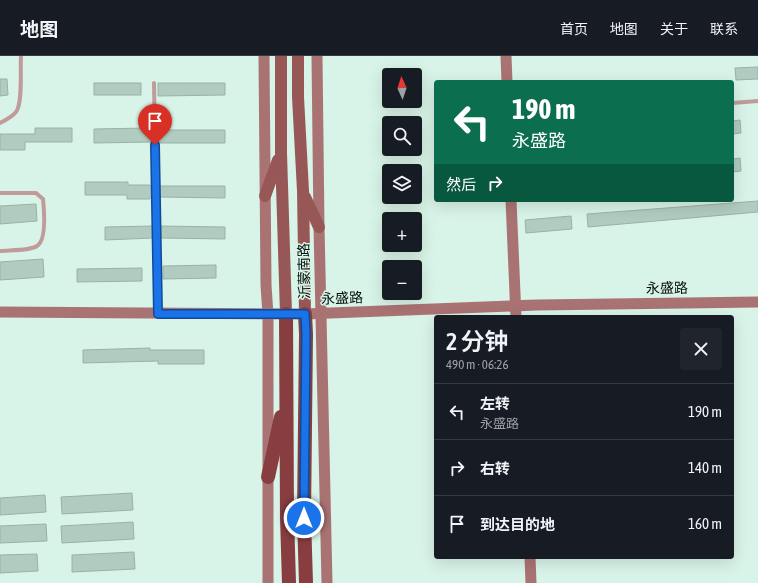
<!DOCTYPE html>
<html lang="zh">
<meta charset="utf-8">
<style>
body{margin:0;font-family:"Asap Condensed","Noto Sans SC",sans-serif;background:#20242c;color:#f1f3f6;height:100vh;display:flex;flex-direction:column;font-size:15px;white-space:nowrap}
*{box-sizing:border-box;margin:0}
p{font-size:13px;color:#9ea1a6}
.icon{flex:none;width:22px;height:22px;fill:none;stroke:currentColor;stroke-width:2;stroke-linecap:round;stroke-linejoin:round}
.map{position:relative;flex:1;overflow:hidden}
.drawer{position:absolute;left:434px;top:259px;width:300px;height:244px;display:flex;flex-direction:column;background:#171b24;border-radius:4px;box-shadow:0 4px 16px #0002}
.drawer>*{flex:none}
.guide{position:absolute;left:434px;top:24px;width:300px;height:122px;border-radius:4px;box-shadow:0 4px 16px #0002;background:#0b6e4f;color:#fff;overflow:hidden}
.needle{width:26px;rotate:357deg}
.tools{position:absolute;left:382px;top:12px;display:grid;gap:8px}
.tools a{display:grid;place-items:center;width:40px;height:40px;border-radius:4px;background:#171b24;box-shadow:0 4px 16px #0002;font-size:20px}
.pin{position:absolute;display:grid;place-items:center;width:34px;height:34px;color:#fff;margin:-41px -17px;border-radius:50% 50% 50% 0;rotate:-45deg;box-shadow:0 0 4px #0007}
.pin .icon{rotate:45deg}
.me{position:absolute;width:44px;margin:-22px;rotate:0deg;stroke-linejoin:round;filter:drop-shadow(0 0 3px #0008)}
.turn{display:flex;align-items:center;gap:14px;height:84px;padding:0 12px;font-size:18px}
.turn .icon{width:52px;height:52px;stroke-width:2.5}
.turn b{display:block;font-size:28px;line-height:34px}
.then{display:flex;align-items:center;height:38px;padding:0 12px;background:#0003;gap:8px;font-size:15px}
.round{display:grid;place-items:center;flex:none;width:42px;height:42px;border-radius:4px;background:#20242c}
.summary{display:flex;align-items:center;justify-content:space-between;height:68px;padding:0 12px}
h1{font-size:24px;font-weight:600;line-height:30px}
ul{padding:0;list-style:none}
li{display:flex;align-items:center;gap:12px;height:56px;padding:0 12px;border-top:1px solid #363941}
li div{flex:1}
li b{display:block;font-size:15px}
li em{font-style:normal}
header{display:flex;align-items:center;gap:24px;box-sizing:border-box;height:56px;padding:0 20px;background:#171b24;border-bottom:1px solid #363941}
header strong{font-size:19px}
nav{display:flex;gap:22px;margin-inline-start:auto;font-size:14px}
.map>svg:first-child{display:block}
</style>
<header>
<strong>地图</strong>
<nav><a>首页</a><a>地图</a><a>关于</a><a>联系</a></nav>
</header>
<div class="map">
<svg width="758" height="527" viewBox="0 0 758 527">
<rect width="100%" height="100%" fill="#d8f3e7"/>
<!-- building -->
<g fill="#b1cbc0" stroke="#99b2a7">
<polygon points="758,11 758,23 736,24 735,12"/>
<polygon points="0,23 7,23 8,39 0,40"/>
<rect x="94" y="27" width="47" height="12"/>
<polygon points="158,27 225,27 225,39 158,40"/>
<polygon points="740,64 741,77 732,78 732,65"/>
<polygon points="35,72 72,72 72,86 25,86 25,94 0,94 0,78 35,78"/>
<polygon points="147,72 147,75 151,75 152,86 94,87 94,73"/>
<polygon points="158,74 225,74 225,87 159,87"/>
<polygon points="740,102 741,115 732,116 732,103"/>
<polygon points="85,126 128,126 128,129 149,129 152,130 152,141 150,141 150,143 127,143 127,139 85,139"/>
<polygon points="159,130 225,130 225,142 159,141"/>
<polygon points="758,145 758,156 588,171 587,158"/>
<polygon points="36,148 37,165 0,168 0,150"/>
<polygon points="571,160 572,173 526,177 525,164"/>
<polygon points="153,170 153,182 105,184 105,171"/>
<polygon points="160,170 225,171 225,183 160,182"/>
<polygon points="43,203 44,221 0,224 0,206"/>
<polygon points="216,209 216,222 163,223 163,210"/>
<polygon points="142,212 142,225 77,226 77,213"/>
<polygon points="150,292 150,294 204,294 204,308 158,308 158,305 83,307 83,294"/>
<polygon points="132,437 133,454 62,458 61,441"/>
<polygon points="45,439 46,456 0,459 0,442"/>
<polygon points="133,466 134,483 62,487 61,470"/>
<polygon points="46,468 47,485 0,487 0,470"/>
<polygon points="134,496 135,513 72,516 72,499"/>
<polygon points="37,498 38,515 0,517 0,499"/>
</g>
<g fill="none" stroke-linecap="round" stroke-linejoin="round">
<!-- lane -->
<g stroke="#c19b9a" stroke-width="4">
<polyline points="154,27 158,257"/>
<polyline points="732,47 758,45"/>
<path d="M0,67c6,-3 12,-6 16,-11 7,-9 4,-43 5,-56"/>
<path d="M0,137h36l7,6c1,10 4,41 -6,47 -7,5 -28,4 -37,5"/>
</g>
<!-- secondary -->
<g stroke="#aa7373" stroke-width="11">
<polyline points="264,0 266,229 268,259 268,527"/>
<polyline points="317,0 319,171 327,527"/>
<polyline points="506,0 507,26"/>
<polyline points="511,144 516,261"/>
<polyline points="0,256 305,258 537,249 758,246"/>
<polyline points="530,501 531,527"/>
</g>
<!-- primary -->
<g stroke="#985757" stroke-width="12">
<polyline points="281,0 281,97 286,258"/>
<polyline points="298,0 298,41 303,135 305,258"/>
<polyline points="265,140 278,104"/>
<polyline points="305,141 319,171"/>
</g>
<!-- highway -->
<g stroke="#883d40" stroke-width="14">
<polyline points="286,258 287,461 289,527"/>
<polyline points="305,258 306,278 304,462 306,527"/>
<polyline points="268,421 281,361"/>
</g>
</g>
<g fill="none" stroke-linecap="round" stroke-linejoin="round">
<!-- route casing -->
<g stroke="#114b97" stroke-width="10">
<polyline id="route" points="155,89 158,258 305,258 306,278 304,462"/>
</g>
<!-- route -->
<use href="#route" stroke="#1a73e8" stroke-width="7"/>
</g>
<g text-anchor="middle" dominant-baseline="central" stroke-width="3" stroke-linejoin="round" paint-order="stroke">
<!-- street labels -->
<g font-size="14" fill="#050e0a" stroke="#d8f3e7">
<text transform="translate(304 215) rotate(-91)">沂蒙南路</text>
<text transform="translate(667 232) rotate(-1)">永盛路</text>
<text transform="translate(342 242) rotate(-2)">永盛路</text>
</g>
</g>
</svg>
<div class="tools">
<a><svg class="needle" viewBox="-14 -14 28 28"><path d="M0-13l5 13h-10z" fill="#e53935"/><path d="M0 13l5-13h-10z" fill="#9ea1a6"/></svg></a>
<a><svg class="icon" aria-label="search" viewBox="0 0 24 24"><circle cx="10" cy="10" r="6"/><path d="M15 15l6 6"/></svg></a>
<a><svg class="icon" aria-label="layers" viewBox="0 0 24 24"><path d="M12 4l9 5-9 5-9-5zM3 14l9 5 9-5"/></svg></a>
<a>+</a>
<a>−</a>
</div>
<div class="pin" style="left:155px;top:89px;background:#d93025"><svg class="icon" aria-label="arrive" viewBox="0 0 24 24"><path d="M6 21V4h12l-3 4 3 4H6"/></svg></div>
<svg class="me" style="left:304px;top:462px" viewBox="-20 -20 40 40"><circle r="17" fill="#1a73e8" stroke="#fff" stroke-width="3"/><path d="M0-11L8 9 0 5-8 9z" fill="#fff"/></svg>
<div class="guide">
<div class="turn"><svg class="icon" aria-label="left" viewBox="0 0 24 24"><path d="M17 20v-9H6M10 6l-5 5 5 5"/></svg><div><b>190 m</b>永盛路</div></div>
<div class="then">然后<svg class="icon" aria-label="right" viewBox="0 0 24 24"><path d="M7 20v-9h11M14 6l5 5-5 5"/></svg></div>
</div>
<section class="drawer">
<div class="summary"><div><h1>2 分钟</h1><p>490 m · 06:26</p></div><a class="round"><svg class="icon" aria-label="close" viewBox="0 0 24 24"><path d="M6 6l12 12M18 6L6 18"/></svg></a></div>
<ul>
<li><svg class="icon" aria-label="left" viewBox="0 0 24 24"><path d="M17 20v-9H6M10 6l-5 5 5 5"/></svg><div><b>左转</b><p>永盛路</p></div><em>190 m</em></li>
<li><svg class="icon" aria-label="right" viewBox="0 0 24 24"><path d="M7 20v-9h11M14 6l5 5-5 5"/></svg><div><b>右转</b></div><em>140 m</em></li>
<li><svg class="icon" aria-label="arrive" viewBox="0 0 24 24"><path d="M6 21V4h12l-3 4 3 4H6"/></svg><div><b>到达目的地</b></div><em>160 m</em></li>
</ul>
</section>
</div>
